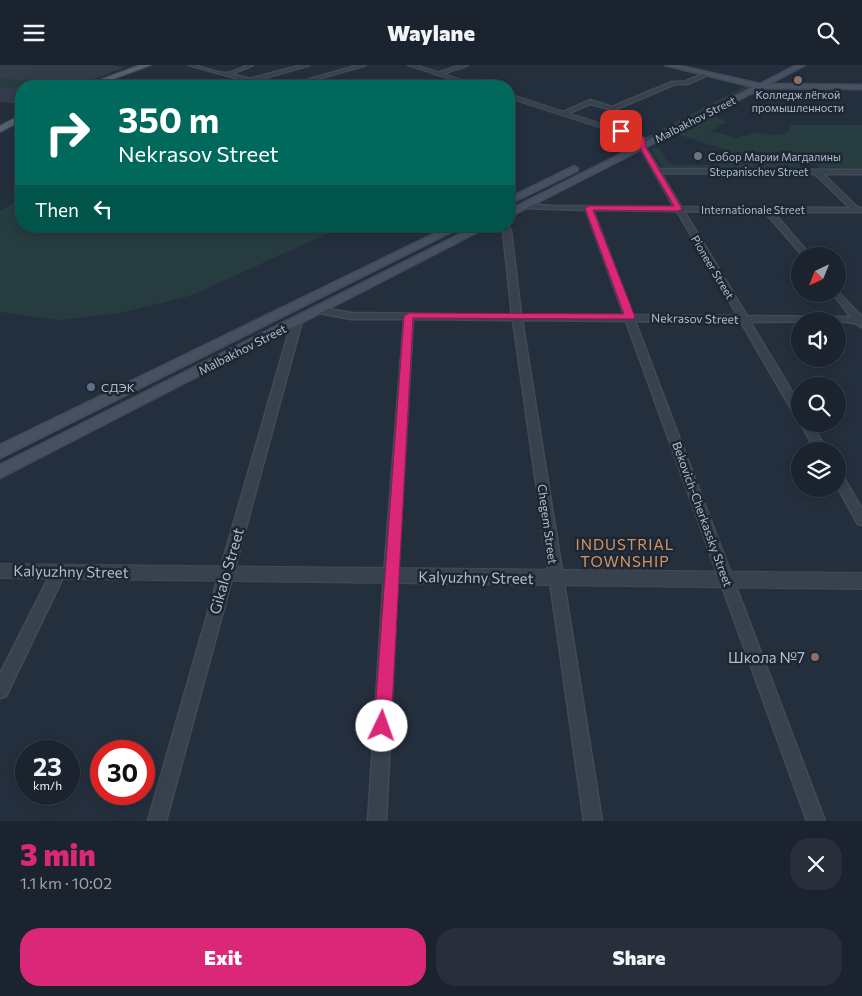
<!DOCTYPE html>
<meta charset="utf-8">
<style>
body{margin:0;font-family:Commissioner,sans-serif;background:#282f3a;color:#f1f3f6;height:100vh;display:flex;flex-direction:column;font-size:19px;white-space:nowrap}
*{box-sizing:border-box;margin:0}
p{font-size:16px;color:#a0a4aa}
.icon{flex:none;width:28px;height:28px;fill:none;stroke:currentColor;stroke-width:2;stroke-linecap:round;stroke-linejoin:round}
.map{position:relative;height:756px;overflow:hidden}
.drawer{display:flex;flex-direction:column;background:#1b232e;flex:1}
.drawer>*{flex:none}
.banner{position:absolute;left:15px;top:15px;width:500px;height:152px;border-radius:20px;box-shadow:0 2px 12px #0003,0 0 0 1px #39404a;background:#00695c;color:#fff;overflow:hidden}
.needle{width:32px;rotate:223deg}
.tools{position:absolute;left:791px;top:182px;display:grid;gap:10px}
.tools a{display:grid;place-items:center;width:55px;height:55px;border-radius:50%;background:#1b232e;box-shadow:0 2px 12px #0003,0 0 0 1px #39404a;font-size:25px}
.speed{position:absolute;left:15px;top:675px;display:flex;gap:10px;font-size:25px;font-weight:700;text-align:center}
.speed>*{display:grid;place-content:center;width:65px;height:65px;border-radius:50%;background:#1b232e;box-shadow:0 2px 12px #0003,0 0 0 1px #39404a;line-height:1}
.speed small{font-size:12px;font-weight:400}
.speed .limit{border:8px solid #d22;background:#fff;color:#111}
.pin{position:absolute;display:grid;place-items:center;width:42px;height:42px;color:#fff;margin:-21px;border-radius:10px;box-shadow:0 2px 8px #0006}
.me{position:absolute;width:55px;margin:-28px;rotate:3deg;stroke-linejoin:round;filter:drop-shadow(0 0 4px #0008)}
.turn{display:flex;align-items:center;gap:18px;height:105px;padding:0 20px;font-size:22px}
.turn .icon{width:65px;height:65px;stroke-width:2.5}
.turn b{display:block;font-size:35px;line-height:42px}
.then{display:flex;align-items:center;height:48px;padding:0 20px;background:#0003;gap:10px;font-size:19px}
.round{display:grid;place-items:center;flex:none;width:52px;height:52px;border-radius:20px;background:#282f3a}
.headline{display:flex;align-items:center;justify-content:space-between;height:85px;padding:0 20px}
h1{font-size:30px;font-weight:800;line-height:38px;color:#db2777}
.primary-button{display:flex;gap:10px;margin-top:auto;padding:10px 20px}
.primary-button a{flex:1;height:58px;border-radius:20px;background:#db2777;color:#fff;font-size:20px;font-weight:800;line-height:58px;text-align:center}
.primary-button a+a{background:#282f3a;color:#f1f3f6}
header{display:flex;justify-content:space-between;align-items:center;height:65px;padding:0 20px;background:#1b232e;font-size:22px;font-weight:800}
.map>svg:first-child{display:block}
</style>
<header><svg class="icon" aria-label="menu" viewBox="0 0 24 24"><path d="M4 6h16M4 12h16M4 18h16"/></svg>Waylane<svg class="icon" aria-label="search" viewBox="0 0 24 24"><circle cx="10" cy="10" r="6"/><path d="M15 15l6 6"/></svg></header>
<div class="map">
<svg width="862" height="756" viewBox="0 0 862 756">
<rect width="100%" height="100%" fill="#242f3e"/>
<!-- airport -->
<polygon fill="#323c4b" points="0,0 111,0 125,2 77,21 21,21 21,39 0,37"/>
<!-- green -->
<g fill="#263c3f">
<polygon points="0,13 60,19 0,23"/>
<polygon points="745,21 753,23 651,74 644,73"/>
<path d="M710,49l17,8 -16,9 26,7 5,-3 5,1 7,-4c10,2 27,6 36,-2l-1,-5h73v45h-40l-6,-6 -17,1 5,5h-140l-13,-21 8,-1 9,15 8,2h42l5,-3 13,1 -9,-13 -54,-17z"/>
<polygon points="21,134 21,161 344,161 190,231 121,248 59,255 0,247 0,146"/>
</g>
<g fill="none" stroke-linecap="round" stroke-linejoin="round">
<!-- minor casing -->
<g stroke="#414a57" stroke-width="3">
<g id="minor">
<path d="M189,0c12,0 24,8 36,8 10,0 18,-8 28,-8l-22,9 19,5 52,-14h7l-54,16 16,5h-7z"/>
<polygon points="359,0 366,0 293,21 286,21"/>
<polygon points="461,0 468,0 439,10 435,9"/>
<polygon points="706,8 710,9 687,19 675,19 614,45 590,39 566,49 561,48 590,35 612,42 672,17 684,17"/>
<path d="M629,75l15,5 15,24 203,1v4h-39l35,34h4v4h-89l38,44h-8l-38,-44 -81,-1 63,105 104,1 -18,-23h5v-2l24,25 -1,10 -6,-4 -17,-2 -88,1 50,83v13l-4,-1 -55,-95 -106,-1 190,500h-18l-181,-500 -104,-1 80,501h-18l-71,-501 -100,-1 -15,256 -12,246h-18l16,-246 20,-256h-53l-32,-6 -4,-3 4,-3 32,6 161,2 -9,-84 -3,-5h8l3,5 10,84h103l-38,-105 -62,-2 -4,-2 4,-2 29,2 121,1 -34,-60 -13,-4 -1,-1zM661,108l154,1 35,34 -169,-1zM593,145l84,1 61,105 -105,-1z"/>
<polygon points="297,253 302,256 166,756 148,756 292,256"/>
<polygon points="801,359 811,359 828,386 816,386"/>
<polygon points="838,408 842,410 862,444 862,460 858,459 838,423"/>
<polygon points="59,500 64,502 66,506 6,631 0,633 0,609 54,502"/>
</g>
</g>
<!-- tertiary casing -->
<g stroke="#414a57" stroke-width="2">
<g id="tertiary">
<polygon points="407,0 416,0 480,21 472,21"/>
<path d="M509,29l136,44 10,1 1,2c-6,4 -14,1 -20,-2l-127,-41z"/>
<polygon points="0,499 862,508 862,524 0,513"/>
</g>
</g>
<!-- secondary casing -->
<g stroke="#414a57" stroke-width="3">
<g id="secondary">
<polygon points="665,0 676,0 760,19 797,0 805,0 769,19 862,20 862,24 762,23 509,152 509,145 754,22"/>
<polygon points="574,101 578,104 577,106 509,139 509,133"/>
<polygon points="450,161 463,161 0,393 0,380"/>
<polygon points="476,161 489,161 0,413 0,400"/>
</g>
</g>
<!-- primary casing -->
<g stroke="#414a57" stroke-width="2">
<g id="primary">
<polygon points="140,0 151,0 94,21 83,21"/>
<polygon points="18,51 21,51 21,56 0,67 0,61"/>
</g>
</g>
<!-- minor -->
<use href="#minor" fill="#38414e" fill-rule="evenodd"/>
<!-- tertiary -->
<use href="#tertiary" fill="#38414e" fill-rule="evenodd"/>
<!-- secondary -->
<use href="#secondary" fill="#465061" fill-rule="evenodd"/>
<!-- primary -->
<use href="#primary" fill="#56606e" fill-rule="evenodd"/>
</g>
<!-- route -->
<polygon fill="#db2777" stroke="#8e194d" points="619,65 641,71 645,74 645,81 682,144 678,146 593,145 635,252 633,254 413,253 391,661 388,667 382,670 377,667 374,661 404,251 409,248 624,249 585,143 589,141 674,141 639,81 640,76 619,67"/>
<!-- markers -->
<g fill="#8d6e63" stroke="#1d2633" stroke-width="2">
<circle cx="798" cy="15" r="5"/>
<circle cx="815" cy="592" r="5"/>
</g>
<circle fill="#6b7280" stroke="#1d2633" stroke-width="2" cx="698" cy="91" r="5"/>
<circle fill="#5c6f8a" stroke="#1d2633" stroke-width="2" cx="91" cy="322" r="5"/>
<g text-anchor="middle" dominant-baseline="central" stroke-width="5" stroke-linejoin="round" paint-order="stroke">
<!-- far-poi labels -->
<g font-size="11" fill="#b4bcc9" stroke="#1d2633">
<text x="798" y="29">Колледж лёгкой<tspan x="798" dy="13">промышленности</tspan></text>
<text x="708" y="91" text-anchor="start">Собор Марии Магдалины</text>
</g>
<!-- far-street labels -->
<g font-size="11" fill="#b4bcc9" stroke="#1d2633">
<text transform="translate(695 54) rotate(-27)">Malbakhov Street</text>
<text x="759" y="106">Stepanischev Street</text>
<text x="753" y="144">Internationale Street</text>
<text transform="translate(713 202) rotate(59)">Pioneer Street</text>
</g>
<!-- street labels -->
<g font-size="12" fill="#b4bcc9" stroke="#1d2633">
<text transform="translate(695 253) rotate(1)">Nekrasov Street</text>
<text transform="translate(242 284) rotate(-27)">Malbakhov Street</text>
<text transform="translate(703 449) rotate(70)">Bekovich-Cherkassky Street</text>
<text transform="translate(548 459) rotate(82)">Chegem Street</text>
</g>
<!-- poi labels -->
<g font-size="12" fill="#b4bcc9" stroke="#1d2633" text-anchor="start">
<text x="101" y="322">СДЭК</text>
</g>
<!-- quarter labels -->
<g font-size="15" letter-spacing="1" fill="#d59563" stroke="#1d2633">
<text x="625" y="479">INDUSTRIAL<tspan x="625" dy="17">TOWNSHIP</tspan></text>
</g>
<!-- near-street labels -->
<g font-size="15" fill="#b4bcc9" stroke="#1d2633">
<text transform="translate(71 506) rotate(1)">Kalyuzhny Street</text>
<text transform="translate(226 506) rotate(-74)">Gikalo Street</text>
<text transform="translate(476 512) rotate(1)">Kalyuzhny Street</text>
</g>
<!-- near-poi labels -->
<g font-size="15" fill="#b4bcc9" stroke="#1d2633" text-anchor="end">
<text x="805" y="592">Школа №7</text>
</g>
</g>
</svg>
<div class="tools">
<a><svg class="needle" viewBox="-14 -14 28 28"><path d="M0-13l5 13h-10z" fill="#e53935"/><path d="M0 13l5-13h-10z" fill="#a0a4aa"/></svg></a>
<a><svg class="icon" aria-label="sound" viewBox="0 0 24 24"><path d="M4 9h4l5-4v14l-5-4H4zM17 9q2 3 0 6"/></svg></a>
<a><svg class="icon" aria-label="search" viewBox="0 0 24 24"><circle cx="10" cy="10" r="6"/><path d="M15 15l6 6"/></svg></a>
<a><svg class="icon" aria-label="layers" viewBox="0 0 24 24"><path d="M12 4l9 5-9 5-9-5zM3 14l9 5 9-5"/></svg></a>
</div>
<div class="speed"><div>23<small>km/h</small></div><div class="limit">30</div></div>
<div class="pin" style="left:621px;top:66px;background:#d93025"><svg class="icon" aria-label="arrive" viewBox="0 0 24 24"><path d="M6 21V4h12l-3 4 3 4H6"/></svg></div>
<svg class="me" style="left:382px;top:661px" viewBox="-20 -20 40 40"><circle r="19" fill="#fff"/><path d="M0-13L10 11 0 6-10 11z" fill="#db2777"/></svg>
<div class="banner">
<div class="turn"><svg class="icon" aria-label="right" viewBox="0 0 24 24"><path d="M7 20v-9h11M14 6l5 5-5 5"/></svg><div><b>350 m</b>Nekrasov Street</div></div>
<div class="then">Then<svg class="icon" aria-label="left" viewBox="0 0 24 24"><path d="M17 20v-9H6M10 6l-5 5 5 5"/></svg></div>
</div>
</div>
<section class="drawer">
<div class="headline"><div><h1>3 min</h1><p>1.1 km · 10:02</p></div><a class="round"><svg class="icon" aria-label="close" viewBox="0 0 24 24"><path d="M6 6l12 12M18 6L6 18"/></svg></a></div>
<div class="primary-button"><a>Exit</a><a>Share</a></div>
</section>
